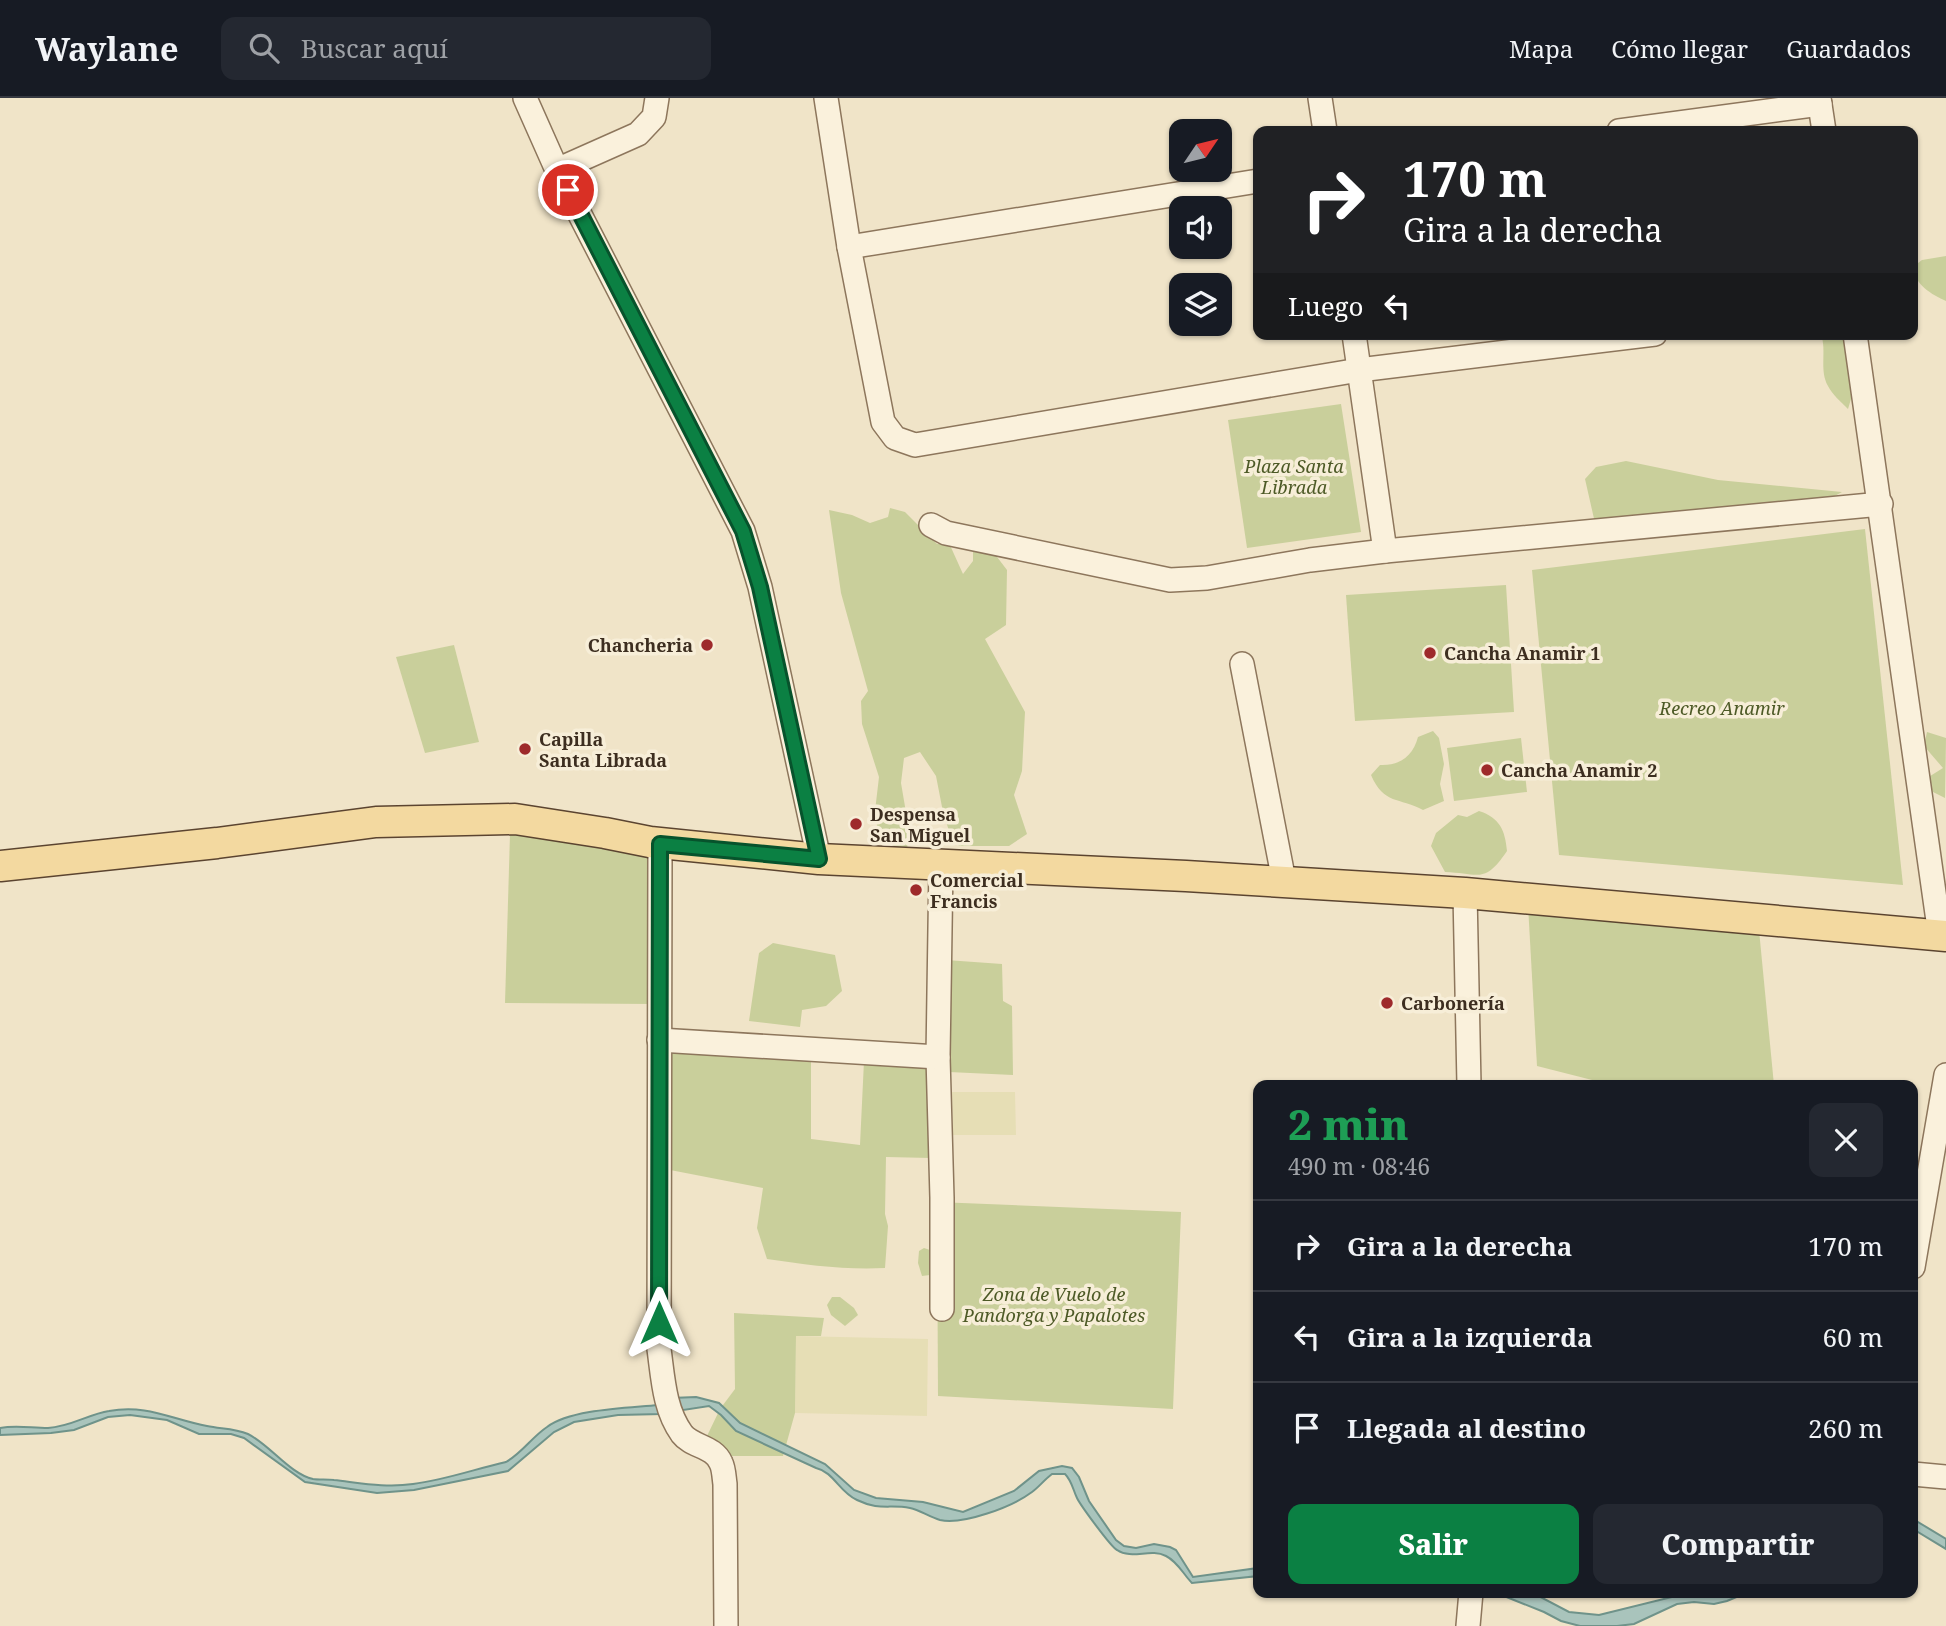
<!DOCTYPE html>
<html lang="es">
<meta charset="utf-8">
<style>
body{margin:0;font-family:"Noto Serif",serif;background:#242831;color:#f1f3f6;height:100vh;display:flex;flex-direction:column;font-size:26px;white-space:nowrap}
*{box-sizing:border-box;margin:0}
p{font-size:23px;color:#9ea1a6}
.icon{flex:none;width:38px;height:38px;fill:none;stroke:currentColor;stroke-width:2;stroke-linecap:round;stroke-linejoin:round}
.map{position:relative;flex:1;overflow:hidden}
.drawer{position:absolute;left:1253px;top:982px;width:665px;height:518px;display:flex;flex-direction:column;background:#171b24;border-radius:14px;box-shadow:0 2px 5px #0004}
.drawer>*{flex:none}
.hud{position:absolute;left:1253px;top:28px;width:665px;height:214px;border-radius:14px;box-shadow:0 2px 5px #0004;background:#202124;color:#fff;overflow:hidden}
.needle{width:46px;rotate:55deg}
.tools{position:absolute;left:1169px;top:21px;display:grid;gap:14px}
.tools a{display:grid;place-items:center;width:63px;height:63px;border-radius:14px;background:#171b24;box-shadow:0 2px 5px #0004;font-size:35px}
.pin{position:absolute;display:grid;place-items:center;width:60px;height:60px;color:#fff;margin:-30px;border:4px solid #fff;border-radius:50%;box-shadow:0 2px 7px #0007}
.me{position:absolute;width:77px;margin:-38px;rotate:0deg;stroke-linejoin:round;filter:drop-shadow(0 0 5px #0008)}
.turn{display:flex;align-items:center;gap:24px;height:147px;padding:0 35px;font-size:32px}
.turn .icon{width:91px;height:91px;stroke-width:2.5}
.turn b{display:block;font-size:49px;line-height:60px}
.then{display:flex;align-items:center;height:66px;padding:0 35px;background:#0003;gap:14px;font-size:26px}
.round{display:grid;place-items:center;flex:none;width:74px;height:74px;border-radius:14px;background:#242831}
.overview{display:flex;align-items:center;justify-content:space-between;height:119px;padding:0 35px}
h1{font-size:42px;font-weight:800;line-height:52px;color:#1e9e55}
.button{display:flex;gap:14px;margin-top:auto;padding:14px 35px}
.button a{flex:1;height:80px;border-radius:14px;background:#0b8043;color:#fff;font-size:28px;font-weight:800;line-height:80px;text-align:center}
.button a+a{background:#242831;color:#f1f3f6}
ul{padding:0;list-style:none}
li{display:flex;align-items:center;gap:21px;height:91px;padding:0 35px;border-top:2px solid #363941}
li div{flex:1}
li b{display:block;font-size:26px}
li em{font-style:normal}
header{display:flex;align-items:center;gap:42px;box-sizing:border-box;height:98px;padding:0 35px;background:#171b24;border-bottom:2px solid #363941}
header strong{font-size:33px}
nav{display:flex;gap:38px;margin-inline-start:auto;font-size:24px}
.search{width:490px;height:63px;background:#242831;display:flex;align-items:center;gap:18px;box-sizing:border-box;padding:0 24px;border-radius:14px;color:#9ea1a6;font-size:26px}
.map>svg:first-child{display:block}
</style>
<header>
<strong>Waylane</strong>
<div class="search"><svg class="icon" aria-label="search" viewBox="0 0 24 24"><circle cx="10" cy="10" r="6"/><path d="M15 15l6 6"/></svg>Buscar aquí</div>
<nav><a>Mapa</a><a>Cómo llegar</a><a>Guardados</a></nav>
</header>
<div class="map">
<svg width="1946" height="1528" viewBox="0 0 1946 1528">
<rect width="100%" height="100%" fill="#f0e4c8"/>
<!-- farmland -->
<g fill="#e6deb5">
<polygon points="952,994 1015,994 1016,1037 953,1037"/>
<polygon points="796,1238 928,1241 927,1318 795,1315"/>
</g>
<!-- green -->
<g fill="#c9cf9b">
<path d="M1946,158v45c-14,-6 -32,-17 -33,-34l9,-7z"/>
<path d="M1821,236h37l-1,45 -9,30c-7,-7 -16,-15 -20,-23 -9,-16 -1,-35 -7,-52z"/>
<polygon points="1341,306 1361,434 1247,450 1228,322"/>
<polygon points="1626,363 1718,382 1842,394 1824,404 1687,424 1641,416 1595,425 1585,381 1596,369"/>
<polygon points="890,410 905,414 937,446 949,445 963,476 973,463 973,454 994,455 1007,472 1006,527 985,541 1025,614 1022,673 1014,697 1027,736 1009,748 959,748 950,736 943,714 936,678 920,654 904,660 901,685 909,732 907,752 879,743 875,713 879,679 862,626 861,603 868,593 841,495 829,412 852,417 870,425 888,419"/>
<polygon points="1865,431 1903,787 1559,757 1532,472"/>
<polygon points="1506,487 1514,614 1355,623 1346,497"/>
<polygon points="454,547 479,644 425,655 396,559"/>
<path d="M1433,633l6,7 5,26 -4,20 4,17 -21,9c-24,-13 -39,-5 -52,-35l9,-10c20,1 33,-9 38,-28z"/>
<polygon points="1927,634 1946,640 1945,700 1933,694 1927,680 1943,670 1924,648"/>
<polygon points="1521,640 1527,694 1454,703 1447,650"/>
<path d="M1479,713c21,7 26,19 28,40 -23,34 -28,22 -62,21l-14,-26 5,-13 22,-18 9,2z"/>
<polygon points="510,736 652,753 653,906 505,905"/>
<polygon points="1528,807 1759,832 1774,987 1627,987 1600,984 1537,968"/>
<polygon points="773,845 835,857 842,893 826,908 802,912 800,929 749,923 759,855"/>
<polygon points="946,862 1002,866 1003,903 1012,908 1013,977 949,974"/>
<path d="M666,948l145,14v79l49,6 4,-84 71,3 -4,94 -45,-1 -1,57 3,12 -3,42c-40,2 -78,-3 -118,-9l-10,-31 6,-40 -98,-19z"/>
<polygon points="937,1104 1181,1114 1173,1311 938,1298"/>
<polygon points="924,1150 930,1152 933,1170 930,1177 922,1178 918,1165 919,1153"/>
<polygon points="832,1199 840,1199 854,1210 858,1217 845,1228 831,1217 827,1207"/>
<polygon points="734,1215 824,1220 821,1238 796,1238 795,1315 783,1358 724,1358 707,1338 720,1311 735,1291"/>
</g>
<!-- water -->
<g fill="#a9c4bc" stroke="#6f938a" stroke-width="2">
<path d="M696,1299l23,6 21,20 85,41 29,26 22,8 47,4 40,10 51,-21 25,-20 23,-5 10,2 7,9 10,24 27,39 8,6 12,2 18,-4 16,3 6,3 17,27 65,-9v8l-66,7c-9,-9 -14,-21 -26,-27 -16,-8 -34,4 -49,-6 -6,-3 -36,-44 -40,-52 -4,-8 -5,-17 -12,-24h-13c-8,6 -13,13 -20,18 -20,15 -69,33 -92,28 -11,-3 -20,-10 -30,-12 -21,-4 -30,3 -53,-8 -18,-8 -23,-28 -41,-32l-80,-37 -15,-16 -12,-9 -32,5 -5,-13z"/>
<path d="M658,1307l3,9 -43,1 -44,7 -20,10 -46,39 -94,19 -37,3 -72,-11 -61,-44 -13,-4h-32l-32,-14 -37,-5 -22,2 -34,13 -23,3 -51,2v-7c16,-3 31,0 48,0 22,-1 41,-14 61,-17 37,-7 62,8 98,15 14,3 27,2 41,8 21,10 42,40 65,45 6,1 14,0 21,1 27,3 52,8 79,4 32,-4 62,-15 93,-22 16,-9 26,-25 41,-35 24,-18 82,-19 111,-22z"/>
<polygon points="1913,1421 1946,1441 1946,1451 1913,1431"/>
<polygon points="1482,1494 1533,1495 1569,1514 1599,1517 1688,1495 1746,1495 1727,1503 1714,1506 1694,1504 1677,1506 1634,1526 1617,1528 1580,1528 1561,1523 1544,1514 1504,1498"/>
</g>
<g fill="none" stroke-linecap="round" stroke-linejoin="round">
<!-- minor casing -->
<g stroke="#8d765c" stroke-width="26">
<g id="minor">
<polyline points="525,0 557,72 743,433 760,489 819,761"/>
<polyline points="826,0 849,149 883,324 895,340 915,347 1359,272 1655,236"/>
<polyline points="1320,0 1325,33"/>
<polyline points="1819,0 1824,33"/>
<polyline points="1619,33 1820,6"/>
<polyline points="557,72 638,36 654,19 657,0"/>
<polyline points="849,149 1258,83"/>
<polyline points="1354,236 1385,453"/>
<polyline points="1855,236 1940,837"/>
<polyline points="931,427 946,435 1170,482 1207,480 1310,462 1385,453 1881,406"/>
<polyline points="1242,566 1284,783"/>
<path d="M660,746l-1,505c4,29 5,60 23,85 10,13 32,12 39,29 3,6 3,15 4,21l1,142"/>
<polyline points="941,767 938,959 942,1100 942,1211"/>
<polyline points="1465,795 1469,987"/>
<polyline points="659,942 938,959"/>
<polyline points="1913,1169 1946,977"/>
<polyline points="1913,1376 1946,1379"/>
<polyline points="1468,1528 1471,1494"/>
</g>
</g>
<!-- major casing -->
<g stroke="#5b4430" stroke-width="33">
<polyline id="major" points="0,768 217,745 376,724 515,721 605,735 650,744 819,761 1186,778 1465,795 1946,838"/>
</g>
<!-- minor -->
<use href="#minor" stroke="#faf1dc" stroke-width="23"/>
<!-- major -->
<use href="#major" stroke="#f3d9a0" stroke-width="30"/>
</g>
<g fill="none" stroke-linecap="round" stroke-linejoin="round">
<!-- route casing -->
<g stroke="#07532c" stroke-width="18">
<polyline id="route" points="568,92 743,433 760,489 819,761 660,746 659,1225"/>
</g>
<!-- route -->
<use href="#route" stroke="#0b8043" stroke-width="12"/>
</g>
<!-- markers -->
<g fill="#9e2a2b" stroke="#f7eed8" stroke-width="2.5">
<circle cx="707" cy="547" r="7"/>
<circle cx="1430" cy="555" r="7"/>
<circle cx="525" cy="651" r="7"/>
<circle cx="1487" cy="672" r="7"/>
<circle cx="856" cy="726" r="7"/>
<circle cx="916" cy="792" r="7"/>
<circle cx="1387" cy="905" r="7"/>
</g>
<g text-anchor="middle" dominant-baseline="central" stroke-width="7" stroke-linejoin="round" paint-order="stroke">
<!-- park labels -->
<g font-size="18" font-style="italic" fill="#4d5a26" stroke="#f7eed8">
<text x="1294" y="368">Plaza Santa<tspan x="1294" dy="21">Librada</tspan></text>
<text x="1722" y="610">Recreo Anamir</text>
<text x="1054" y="1196">Zona de Vuelo de<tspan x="1054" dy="21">Pandorga y Papalotes</tspan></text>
</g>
<!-- poi labels -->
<g font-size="18" font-weight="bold" fill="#3d2e20" stroke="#f7eed8" text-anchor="start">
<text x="693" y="547" text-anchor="end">Chancheria</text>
<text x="1444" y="555">Cancha Anamir 1</text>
<text x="539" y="641">Capilla<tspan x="539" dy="21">Santa Librada</tspan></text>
<text x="1501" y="672">Cancha Anamir 2</text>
<text x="870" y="716">Despensa<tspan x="870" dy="21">San Miguel</tspan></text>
<text x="930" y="782">Comercial<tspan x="930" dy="21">Francis</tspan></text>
<text x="1401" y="905">Carbonería</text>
</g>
</g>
</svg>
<div class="tools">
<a><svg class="needle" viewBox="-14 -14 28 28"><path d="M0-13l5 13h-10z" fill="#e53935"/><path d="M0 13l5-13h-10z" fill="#9ea1a6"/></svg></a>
<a><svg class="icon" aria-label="sound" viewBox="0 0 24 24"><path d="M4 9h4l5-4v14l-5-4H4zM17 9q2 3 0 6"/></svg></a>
<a><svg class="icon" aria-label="layers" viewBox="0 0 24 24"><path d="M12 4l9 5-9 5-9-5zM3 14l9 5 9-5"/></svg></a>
</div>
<div class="pin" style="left:568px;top:92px;background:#d93025"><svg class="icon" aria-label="arrive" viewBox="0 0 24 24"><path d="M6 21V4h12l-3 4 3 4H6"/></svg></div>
<svg class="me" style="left:659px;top:1225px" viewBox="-20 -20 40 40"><path d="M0-17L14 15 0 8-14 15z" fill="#0b8043" stroke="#fff" stroke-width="4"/></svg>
<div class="hud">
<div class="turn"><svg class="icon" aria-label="right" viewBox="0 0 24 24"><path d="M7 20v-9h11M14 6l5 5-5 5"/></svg><div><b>170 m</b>Gira a la derecha</div></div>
<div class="then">Luego<svg class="icon" aria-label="left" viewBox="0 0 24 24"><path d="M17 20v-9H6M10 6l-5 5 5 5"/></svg></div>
</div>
<section class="drawer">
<div class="overview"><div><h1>2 min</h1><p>490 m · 08:46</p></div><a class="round"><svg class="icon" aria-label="close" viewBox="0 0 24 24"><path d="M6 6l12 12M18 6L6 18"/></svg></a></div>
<ul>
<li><svg class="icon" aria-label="right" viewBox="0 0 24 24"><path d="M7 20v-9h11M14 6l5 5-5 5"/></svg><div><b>Gira a la derecha</b></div><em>170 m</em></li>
<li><svg class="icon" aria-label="left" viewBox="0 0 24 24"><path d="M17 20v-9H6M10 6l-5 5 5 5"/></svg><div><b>Gira a la izquierda</b></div><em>60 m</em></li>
<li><svg class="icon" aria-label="arrive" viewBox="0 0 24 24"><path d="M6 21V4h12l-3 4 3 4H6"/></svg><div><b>Llegada al destino</b></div><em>260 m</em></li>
</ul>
<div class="button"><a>Salir</a><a>Compartir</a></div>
</section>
</div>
